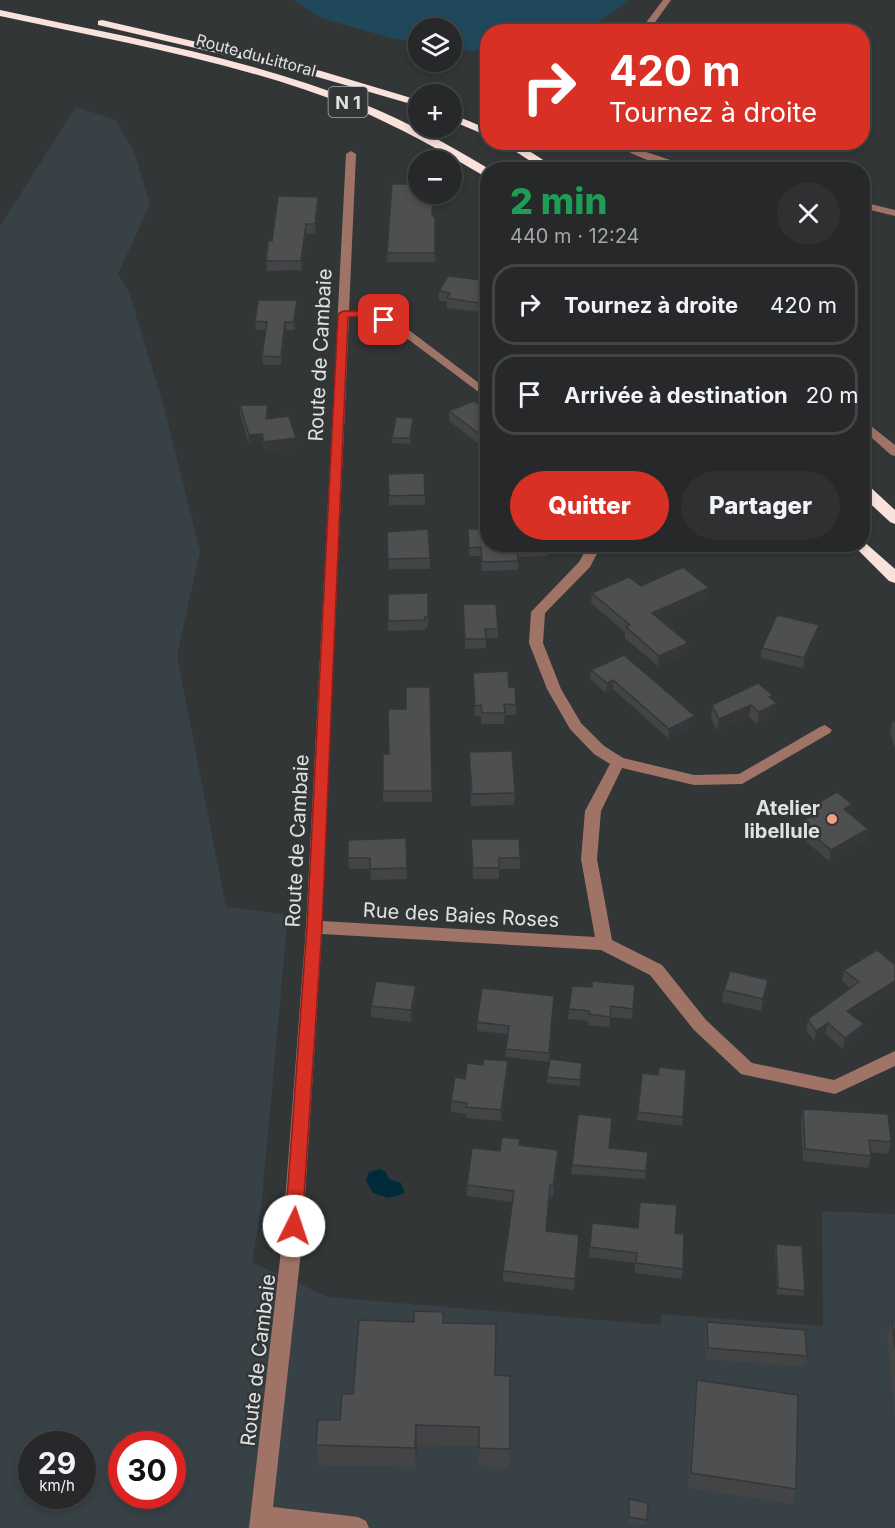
<!DOCTYPE html>
<html lang="fr">
<meta charset="utf-8">
<style>
body{margin:0;font-family:Inter,sans-serif;background:#2e3031;color:#f1f3f6;height:100vh;display:flex;flex-direction:column;font-size:22px;white-space:nowrap}
*{box-sizing:border-box;margin:0}
p{font-size:20px;color:#a4a6a8}
.icon{flex:none;width:33px;height:33px;fill:none;stroke:currentColor;stroke-width:2;stroke-linecap:round;stroke-linejoin:round}
.map{position:relative;flex:1;overflow:hidden}
.panel{position:absolute;left:480px;top:162px;width:390px;height:390px;display:flex;flex-direction:column;background:#262829;border-radius:24px;box-shadow:0 3px 9px #0003,0 0 0 2px #424446}
.panel>*{flex:none}
.banner{position:absolute;left:480px;top:24px;width:390px;height:126px;border-radius:24px;box-shadow:0 3px 9px #0003,0 0 0 2px #424446;background:#d93025;color:#fff;overflow:hidden}
.fabs{position:absolute;left:408px;top:18px;display:grid;gap:12px}
.fabs a{display:grid;place-items:center;width:54px;height:54px;border-radius:50%;background:#262829;box-shadow:0 3px 9px #0003,0 0 0 2px #424446;font-size:30px}
.speed{position:absolute;left:18px;top:1431px;display:flex;gap:12px;font-size:30px;font-weight:700;text-align:center}
.speed>*{display:grid;place-content:center;width:78px;height:78px;border-radius:50%;background:#262829;box-shadow:0 3px 9px #0003,0 0 0 2px #424446;line-height:1}
.speed small{font-size:15px;font-weight:400}
.speed .limit{border:9px solid #d22;background:#fff;color:#111}
.pin{position:absolute;display:grid;place-items:center;width:51px;height:51px;color:#fff;margin:-26px;border-radius:12px;box-shadow:0 3px 9px #0006}
.me{position:absolute;width:66px;margin:-33px;rotate:4deg;stroke-linejoin:round;filter:drop-shadow(0 0 4px #0008)}
.turn{display:flex;align-items:center;gap:21px;height:126px;padding:0 30px;font-size:27px}
.turn .icon{width:78px;height:78px;stroke-width:2.5}
.turn b{display:block;font-size:42px;line-height:51px}
.round{display:grid;place-items:center;flex:none;width:63px;height:63px;border-radius:32px;background:#2e3031}
.headline{display:flex;align-items:center;justify-content:space-between;height:102px;padding:0 30px}
h1{font-size:36px;font-weight:800;line-height:45px;color:#1e9e55}
.button{display:flex;gap:12px;margin-top:auto;padding:12px 30px}
.button a{flex:1;height:69px;border-radius:36px;background:#d93025;color:#fff;font-size:24px;font-weight:800;line-height:69px;text-align:center}
.button a+a{background:#2e3031;color:#f1f3f6}
ul{padding:0;list-style:none}
li{display:flex;align-items:center;gap:18px;height:81px;margin:0 12px 9px;padding:0 18px;border:3px solid #424446;border-radius:24px}
li div{flex:1}
li b{display:block;font-size:22px}
li em{font-style:normal}
.map>svg:first-child{display:block}
</style>
<div class="map">
<svg width="895" height="1528" viewBox="0 0 895 1528">
<rect width="100%" height="100%" fill="#333637"/>
<!-- built -->
<path fill="#384146" fill-rule="evenodd" d="M76,107l40,13 19,34 15,50 -32,70 10,15 36,118 36,144 -23,105 49,251 62,8 -27,294 -9,53 76,35 333,28v-11l162,12 -1,-115 73,3v314h-895v-1302zM32,1444h50v52h-50zM122,1444h50v52h-50z"/>
<!-- green -->
<polygon fill="#1f495b" points="294,0 627,0 627,1 595,25 576,31 488,32 487,50 471,51 452,48 452,28 418,28 418,43 395,39 321,18"/>
<!-- water -->
<polygon fill="#002b3b" points="380,1169 386,1172 389,1179 401,1183 405,1193 389,1198 373,1193 366,1181 369,1172"/>
<g fill="none" stroke-linecap="round" stroke-linejoin="round">
<!-- minor -->
<g fill="#9f7467" fill-rule="evenodd">
<polygon points="663,0 671,0 648,32 639,32"/>
<path d="M613,142h13l20,10 55,18c-28,0 -66,-11 -88,-28z"/>
<polygon points="351,151 356,154 349,311 376,312 401,324 488,390 488,399 393,328 370,317 349,317 322,921 595,937 581,859 585,811 610,764 594,754 570,729 547,689 529,643 531,612 579,562 589,544 602,544 590,567 545,613 543,643 561,689 581,723 604,746 623,758 694,775 739,774 820,727 825,725 832,730 830,733 742,784 694,785 622,768 601,811 597,859 612,940 662,965 706,1020 752,1063 834,1080 895,1051 895,1066 835,1094 741,1074 694,1030 650,975 601,950 322,934 302,1242 273,1507 358,1517 366,1521 369,1528 249,1528 282,1242 306,927 346,154"/>
<polygon points="862,202 895,210 895,216 862,208"/>
<polygon points="862,419 895,445 895,456 891,455 862,429"/>
</g>
<!-- highway -->
<g fill="#f8e2db" fill-rule="evenodd">
<path d="M0,10c121,26 246,47 361,93 45,18 88,42 130,67h-3v6h-4c-42,-25 -85,-49 -130,-68 -113,-46 -235,-66 -354,-92z"/>
<polygon points="102,20 321,71 418,100 418,106 314,76 98,25 98,21"/>
<polygon points="452,114 488,129 488,136 452,121"/>
<polygon points="501,142 515,142 559,170 544,170"/>
<polygon points="862,483 867,484 895,510 895,524 890,522 862,496"/>
<polygon points="862,540 895,569 895,583 889,581 852,544 862,544"/>
</g>
</g>
<!-- wall -->
<g fill="#424446">
<polygon points="318,206 315,234 306,234 302,270 267,271 266,261 272,241"/>
<polygon points="432,216 435,216 435,262 387,262 387,253"/>
<polygon points="482,280 479,312 447,308 447,302 439,301 439,291"/>
<polygon points="297,309 295,330 286,330 281,365 263,365 262,356 266,330 256,330 255,321"/>
<polygon points="240,405 268,414 268,419 296,438 297,448 265,452 263,443 249,445 240,414"/>
<polygon points="449,411 488,411 488,448 486,449 449,421"/>
<polygon points="413,418 410,444 392,443 392,438"/>
<polygon points="424,473 425,505 389,505 388,474"/>
<polygon points="468,529 548,544 547,556 518,557 518,570 482,571 481,556 469,556"/>
<polygon points="387,532 430,558 430,569 389,569"/>
<polygon points="641,586 709,588 708,598 660,620 687,653 658,666 625,638 625,632 591,603 592,593"/>
<polygon points="428,593 428,627 425,627 425,630 388,631 388,621"/>
<polygon points="463,604 498,629 498,638 486,638 486,648 465,649"/>
<polygon points="819,625 817,635 803,668 761,658 762,648"/>
<polygon points="591,670 695,716 694,725 668,738 613,689 606,693 590,679"/>
<polygon points="473,673 509,687 516,705 516,715 505,715 504,724 481,724 481,716 475,716"/>
<polygon points="430,687 432,802 383,802 383,754 389,754 406,709"/>
<polygon points="772,699 775,715 757,724 749,717 717,731 711,717 712,705"/>
<polygon points="892,722 895,722 895,747 890,734"/>
<polygon points="469,752 515,793 514,805 471,806"/>
<polygon points="852,804 850,814 868,829 866,840 829,861 797,834 799,823 807,819 809,808"/>
<polygon points="406,838 407,879 371,880 370,869 349,869 348,858"/>
<polygon points="471,839 520,858 520,869 499,869 499,879 473,879"/>
<polygon points="844,970 895,990 854,1016 861,1035 843,1049 825,1034 814,1041 806,1030 808,1019 850,988 842,981"/>
<polygon points="768,980 761,1011 722,1002 724,990"/>
<polygon points="635,985 632,1019 610,1017 609,1027 588,1025 588,1021 568,1019 569,1009 592,987"/>
<polygon points="554,996 549,1062 505,1057 508,1034 477,1031 477,1022"/>
<polygon points="416,997 411,1022 371,1017 371,1006"/>
<polygon points="508,1061 508,1072 501,1121 466,1118 466,1114 451,1112 451,1101 465,1079 483,1065"/>
<polygon points="582,1063 580,1086 547,1083 547,1077"/>
<polygon points="642,1073 683,1117 682,1126 637,1120"/>
<polygon points="803,1109 891,1142 888,1154 870,1152 871,1156 868,1168 803,1161 801,1121"/>
<polygon points="578,1114 609,1148 648,1152 645,1179 571,1174"/>
<polygon points="520,1139 520,1146 558,1150 553,1197 549,1196 546,1231 579,1235 574,1290 503,1281 503,1271 512,1202 467,1196 467,1185 500,1151"/>
<polygon points="640,1202 675,1233 683,1269 681,1279 635,1273 635,1263 589,1257 592,1223 638,1228"/>
<polygon points="776,1244 805,1291 803,1296 777,1294 775,1249"/>
<polygon points="892,1320 895,1320 895,1420 887,1337"/>
<polygon points="707,1322 807,1356 804,1367 706,1359 705,1333"/>
<polygon points="443,1323 495,1375 510,1449 509,1469 479,1467 479,1446 417,1445 416,1468 318,1465 316,1445 340,1420 353,1394"/>
<polygon points="697,1380 796,1489 792,1504 688,1488 694,1396"/>
<polygon points="629,1499 647,1520 646,1525 628,1523"/>
</g>
<!-- shaded-wall -->
<g fill="#363739">
<polygon points="318,197 318,206 315,234 315,224"/>
<polygon points="306,224 306,234 302,270 301,261"/>
<polygon points="488,287 488,297 479,312 479,303"/>
<polygon points="297,300 297,309 295,330 294,322"/>
<polygon points="285,322 286,330 281,365 281,357"/>
<polygon points="262,434 263,443 249,445 249,435"/>
<polygon points="296,438 297,448 265,452 264,442"/>
<polygon points="488,438 488,448 486,449 486,439"/>
<polygon points="709,588 708,598 651,624 652,613"/>
<polygon points="819,625 817,635 803,668 804,658"/>
<polygon points="688,643 687,653 658,666 659,656"/>
<polygon points="613,680 613,689 606,693 607,683"/>
<polygon points="773,695 771,706 777,703 775,715 757,724 759,712 769,697"/>
<polygon points="751,705 749,717 717,731 719,719"/>
<polygon points="695,716 694,725 668,738 669,729"/>
<polygon points="852,804 850,815 844,809"/>
<polygon points="868,829 866,840 829,861 831,850"/>
<polygon points="768,980 766,992 761,1011 763,999"/>
<polygon points="895,981 895,990 845,1022 847,1011"/>
<polygon points="416,986 416,997 411,1022 411,1010"/>
<polygon points="828,1023 825,1034 814,1041 816,1031"/>
<polygon points="864,1024 861,1035 843,1049 845,1038"/>
<polygon points="508,1061 508,1072 501,1121 501,1110"/>
<polygon points="416,1425 417,1445 416,1468 415,1448"/>
</g>
<!-- building -->
<g fill="#4d4f51" stroke="#363739" stroke-width="1.5">
<polygon points="392,184 418,184 418,194 433,194 432,216 435,216 435,253 387,253"/>
<polygon points="278,196 318,197 315,224 306,224 301,261 266,261 268,241 272,241"/>
<polygon points="448,276 482,280 480,283 488,284 488,287 479,303 447,298 450,293 439,291"/>
<polygon points="258,300 297,300 294,322 285,322 281,357 262,356 267,322 255,321"/>
<polygon points="474,401 488,411 488,438 486,439 449,411"/>
<polygon points="240,405 268,405 266,419 289,416 296,438 264,442 262,434 249,435"/>
<polygon points="396,417 413,418 410,438 392,438"/>
<polygon points="424,473 425,495 389,496 388,474"/>
<polygon points="428,529 430,558 388,559 387,532"/>
<polygon points="468,529 488,529 488,544 548,544 548,547 517,548 518,561 482,562 481,547 469,548"/>
<polygon points="683,567 709,588 652,613 688,643 659,656 626,627 630,625 592,593 629,577 641,586"/>
<polygon points="428,593 428,617 425,617 425,620 388,621 388,594"/>
<polygon points="463,604 496,604 498,629 485,629 486,639 465,639"/>
<polygon points="777,615 819,625 804,658 762,648"/>
<polygon points="624,655 695,716 669,729 613,680 607,683 591,670"/>
<polygon points="508,671 509,687 515,687 516,705 504,704 505,713 482,713 481,705 475,706 473,673"/>
<polygon points="758,683 773,695 769,697 777,703 759,712 751,705 719,719 712,705"/>
<polygon points="406,687 430,687 432,791 383,791 383,754 389,754 388,709 406,709"/>
<polygon points="512,751 515,793 472,794 469,752"/>
<polygon points="837,792 852,804 844,809 868,829 831,850 799,823 816,814 809,808"/>
<polygon points="406,838 407,868 370,869 370,858 348,858 348,840"/>
<polygon points="471,839 519,839 520,858 499,858 499,868 473,868"/>
<polygon points="877,950 895,965 895,981 847,1011 864,1024 845,1038 828,1023 816,1031 808,1019 859,982 844,970"/>
<polygon points="730,971 768,980 763,999 724,990"/>
<polygon points="376,981 416,986 411,1010 371,1006"/>
<polygon points="592,981 635,985 633,1009 611,1006 610,1017 589,1014 589,1011 569,1009 572,986 592,987"/>
<polygon points="482,988 554,996 549,1053 506,1049 509,1026 477,1022"/>
<polygon points="484,1059 508,1061 501,1110 466,1107 467,1103 451,1101 455,1077 465,1079 467,1063 483,1065"/>
<polygon points="550,1059 582,1063 580,1080 547,1077"/>
<polygon points="659,1067 686,1070 683,1117 638,1112 642,1073 658,1075"/>
<polygon points="803,1109 888,1114 891,1142 869,1140 871,1156 805,1149"/>
<polygon points="578,1114 612,1118 609,1148 648,1152 646,1171 572,1165"/>
<polygon points="502,1137 520,1139 519,1145 558,1150 553,1186 550,1185 546,1231 579,1235 575,1279 503,1271 514,1191 467,1185 472,1148 500,1151"/>
<polygon points="640,1202 677,1205 675,1233 684,1234 683,1269 636,1263 637,1253 590,1247 592,1223 638,1228"/>
<polygon points="776,1244 802,1246 805,1291 778,1288"/>
<polygon points="414,1311 443,1312 443,1323 496,1324 495,1375 510,1376 510,1449 479,1448 479,1427 416,1425 415,1448 316,1445 318,1420 340,1420 342,1394 353,1394 359,1320 414,1322"/>
<polygon points="892,1320 895,1320 895,1347"/>
<polygon points="707,1322 805,1330 807,1356 708,1348"/>
<polygon points="697,1380 798,1395 796,1489 691,1473"/>
<polygon points="629,1499 648,1503 647,1520 629,1517"/>
</g>
<!-- route -->
<polygon fill="#d93025" stroke="#8d1f18" stroke-width="1.5" points="343,311 372,311 390,320 384,323 370,317 348,317 322,927 302,1226 300,1231 294,1233 288,1231 285,1226 307,927 338,314"/>
<!-- markers -->
<circle fill="#f39f84" stroke="#333637" stroke-width="2" cx="832" cy="819" r="6"/>
<g text-anchor="middle" dominant-baseline="central" stroke-width="5" stroke-linejoin="round" paint-order="stroke">
<!-- far-street labels -->
<g font-size="16" fill="#e0e2e2" stroke="#333637">
<text transform="translate(256 55) rotate(15)">Route du Littoral</text>
</g>
<!-- shield labels -->
<rect fill="#333637" stroke="#acaeaf" stroke-width="1.5" x="328.5" y="87" width="39" height="30" rx="4.5"/>
<g font-size="18" font-weight="bold" fill="#e0e2e2">
<text x="348" y="102">N 1</text>
</g>
<!-- street labels -->
<g font-size="20" fill="#e0e2e2" stroke="#333637">
<text transform="translate(320 355) rotate(-87)">Route de Cambaie</text>
<text transform="translate(297 841) rotate(-87)">Route de Cambaie</text>
<text transform="translate(461 915) rotate(3)">Rue des Baies Roses</text>
<text transform="translate(258 1360) rotate(-83)">Route de Cambaie</text>
</g>
<!-- poi labels -->
<g font-size="20" font-weight="bold" fill="#e0e2e2" stroke="#333637" text-anchor="end">
<text x="820" y="808">Atelier<tspan x="820" dy="23">libellule</tspan></text>
</g>
</g>
</svg>
<div class="fabs">
<a><svg class="icon" aria-label="layers" viewBox="0 0 24 24"><path d="M12 4l9 5-9 5-9-5zM3 14l9 5 9-5"/></svg></a>
<a>+</a>
<a>−</a>
</div>
<div class="speed"><div>29<small>km/h</small></div><div class="limit">30</div></div>
<div class="pin" style="left:384px;top:320px;background:#d93025"><svg class="icon" aria-label="arrive" viewBox="0 0 24 24"><path d="M6 21V4h12l-3 4 3 4H6"/></svg></div>
<svg class="me" style="left:294px;top:1226px" viewBox="-20 -20 40 40"><circle r="19" fill="#fff"/><path d="M0-13L10 11 0 6-10 11z" fill="#d93025"/></svg>
<div class="banner">
<div class="turn"><svg class="icon" aria-label="right" viewBox="0 0 24 24"><path d="M7 20v-9h11M14 6l5 5-5 5"/></svg><div><b>420 m</b>Tournez à droite</div></div>
</div>
<section class="panel">
<div class="headline"><div><h1>2 min</h1><p>440 m · 12:24</p></div><a class="round"><svg class="icon" aria-label="close" viewBox="0 0 24 24"><path d="M6 6l12 12M18 6L6 18"/></svg></a></div>
<ul>
<li><svg class="icon" aria-label="right" viewBox="0 0 24 24"><path d="M7 20v-9h11M14 6l5 5-5 5"/></svg><div><b>Tournez à droite</b></div><em>420 m</em></li>
<li><svg class="icon" aria-label="arrive" viewBox="0 0 24 24"><path d="M6 21V4h12l-3 4 3 4H6"/></svg><div><b>Arrivée à destination</b></div><em>20 m</em></li>
</ul>
<div class="button"><a>Quitter</a><a>Partager</a></div>
</section>
</div>
